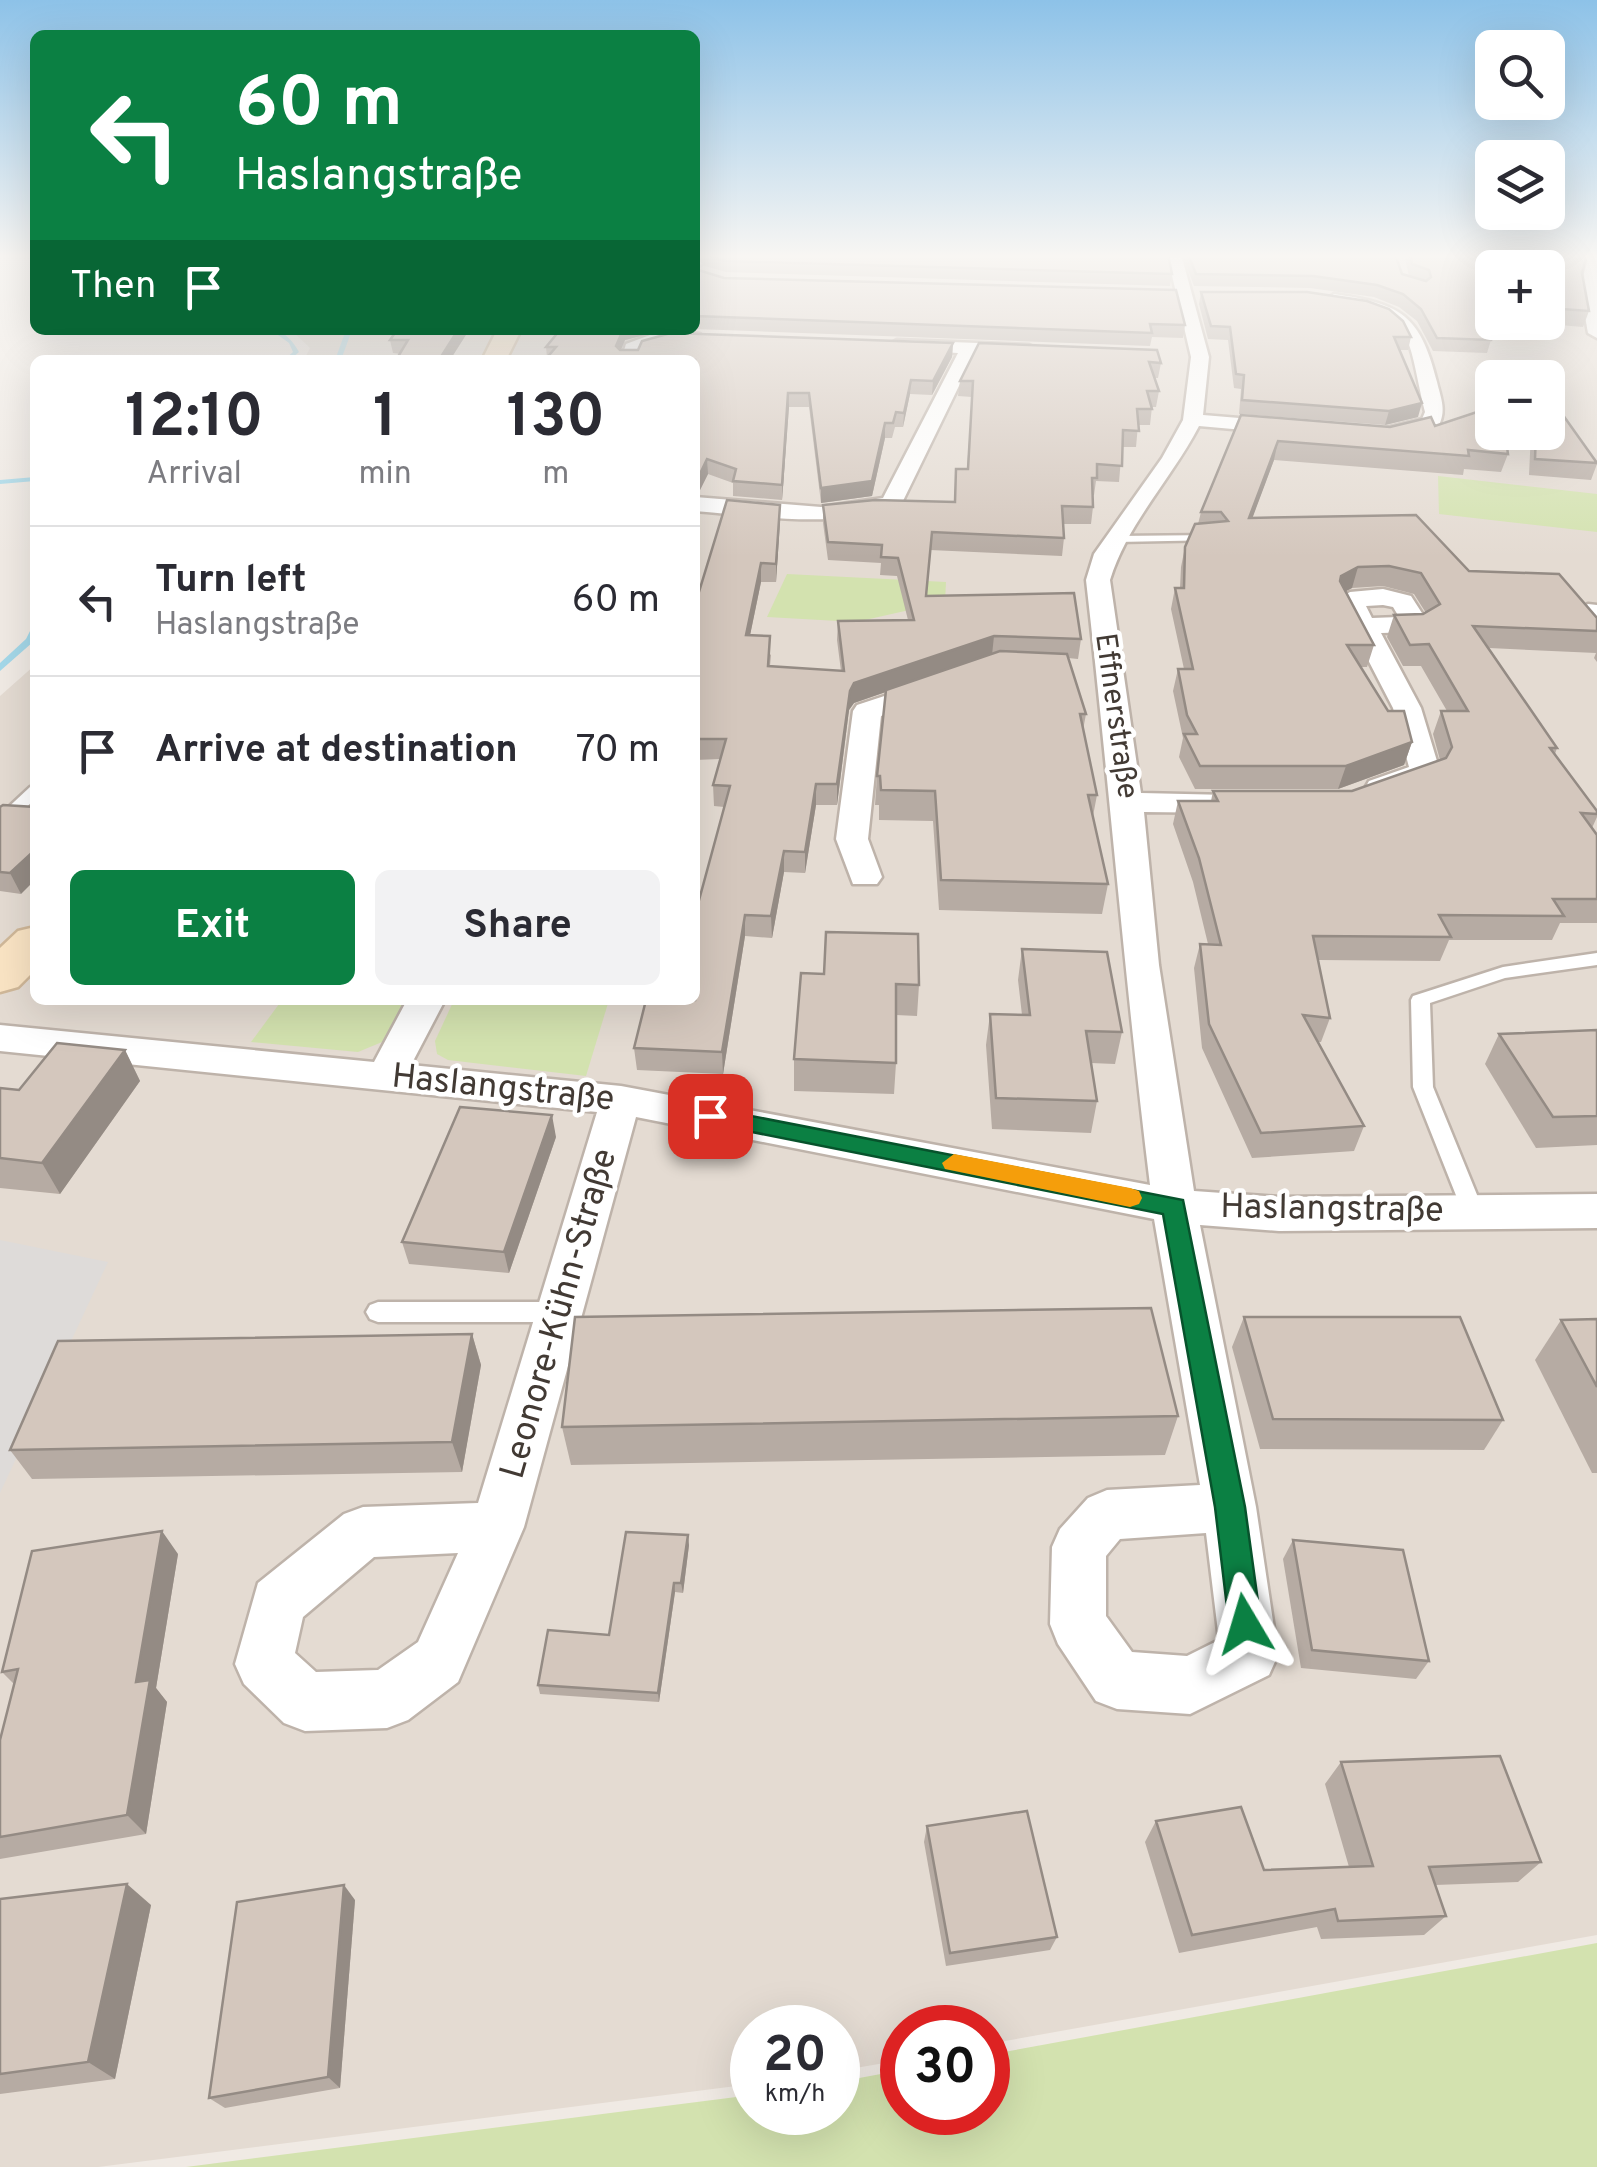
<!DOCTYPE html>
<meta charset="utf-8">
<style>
body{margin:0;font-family:Overpass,sans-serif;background:#f2f2f3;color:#2b2b33;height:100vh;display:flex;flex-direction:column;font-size:38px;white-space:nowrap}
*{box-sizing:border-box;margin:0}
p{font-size:32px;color:#7c7c81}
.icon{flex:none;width:55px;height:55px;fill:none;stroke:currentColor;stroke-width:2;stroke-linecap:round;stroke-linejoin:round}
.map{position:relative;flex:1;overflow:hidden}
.side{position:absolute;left:30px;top:355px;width:670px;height:650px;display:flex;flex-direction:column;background:#fff;border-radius:15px;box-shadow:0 10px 40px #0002}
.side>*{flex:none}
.top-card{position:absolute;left:30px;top:30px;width:670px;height:305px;border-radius:15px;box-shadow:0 10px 40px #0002;background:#0b8043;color:#fff;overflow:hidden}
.controls{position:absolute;left:1475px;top:30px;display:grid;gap:20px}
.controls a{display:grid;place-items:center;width:90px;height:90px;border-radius:15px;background:#fff;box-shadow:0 10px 40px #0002;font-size:50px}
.speed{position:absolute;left:730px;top:2005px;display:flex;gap:20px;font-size:50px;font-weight:700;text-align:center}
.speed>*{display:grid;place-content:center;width:130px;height:130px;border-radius:50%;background:#fff;box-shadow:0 10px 40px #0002;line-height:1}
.speed small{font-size:25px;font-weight:400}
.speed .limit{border:15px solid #d22;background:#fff;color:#111}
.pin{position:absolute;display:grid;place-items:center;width:85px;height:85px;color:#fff;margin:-42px;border-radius:20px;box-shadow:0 5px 15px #0006}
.me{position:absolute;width:110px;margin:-55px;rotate:353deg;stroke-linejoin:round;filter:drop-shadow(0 0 8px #0008)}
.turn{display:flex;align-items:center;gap:35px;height:210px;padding:0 40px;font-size:45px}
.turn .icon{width:130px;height:130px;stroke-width:2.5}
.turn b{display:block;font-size:70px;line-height:85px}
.then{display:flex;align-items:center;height:95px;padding:0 40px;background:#0003;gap:20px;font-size:38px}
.eta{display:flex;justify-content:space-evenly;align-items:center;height:170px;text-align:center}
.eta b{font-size:60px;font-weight:700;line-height:70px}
.action{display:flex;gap:20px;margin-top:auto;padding:20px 40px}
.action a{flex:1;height:115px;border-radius:15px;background:#0b8043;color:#fff;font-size:40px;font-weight:700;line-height:115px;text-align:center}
.action a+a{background:#f2f2f3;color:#2b2b33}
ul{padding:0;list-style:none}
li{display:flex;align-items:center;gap:30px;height:150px;padding:0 40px;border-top:2px solid #e1e1e2}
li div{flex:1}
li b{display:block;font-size:38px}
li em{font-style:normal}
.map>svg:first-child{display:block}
</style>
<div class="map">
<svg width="1597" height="2167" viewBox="0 0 1597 2167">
<rect width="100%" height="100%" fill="#f0eae4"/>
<!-- residential -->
<path fill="#e4dbd2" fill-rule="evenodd" d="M695,254h902v1681l-609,109v-16h-86v32l-64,11v-43h-86v56l-654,83h-98v-1471l35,-31v335h660v-640h-391l6,-12 -19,-18h404zM1492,268h56v54h-56zM1492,378h56v54h-56z"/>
<!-- green -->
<g fill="#d3e2af">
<polygon points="1438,476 1597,494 1597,532 1439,514"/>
<polygon points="787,574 946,582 945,602 856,622 767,617"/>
<polygon points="282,1000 408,1000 387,1040 358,1052 251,1042"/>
<polygon points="454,1000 609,1000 586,1076 448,1060 437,1054 435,1041"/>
<polygon points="1597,1943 1597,2167 186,2167 752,2095 752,2112 838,2112 838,2082 902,2070 902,2112 988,2112 988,2055"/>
</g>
<!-- parking -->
<polygon fill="#dedbd9" points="0,1240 108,1262 0,1493"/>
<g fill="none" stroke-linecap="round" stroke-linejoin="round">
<!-- stream -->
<g fill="#a4d8e9" fill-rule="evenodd">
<path d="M271,330c13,0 22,11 28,22l-9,8h-6l9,-8 -4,-9z"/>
<polygon points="346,330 352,330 341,360 335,360"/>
<polygon points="35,477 35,481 0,484 0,480"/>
<polygon points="32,627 35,627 33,642 0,671 0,663 26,639"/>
</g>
<!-- lane casing -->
<g stroke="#beb3aa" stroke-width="5">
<g id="lane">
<polygon points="1215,535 1221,538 1219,540 1117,542 1111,539 1117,536"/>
<polygon points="35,785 35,799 6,827 0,829 0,815 30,787"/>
<polygon points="1597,953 1597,965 1505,978 1430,1003 1433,1087 1484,1212 1481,1218 1465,1218 1413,1087 1411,1000 1413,996 1503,967"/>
<polygon points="378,1302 561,1302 569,1305 573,1312 569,1319 561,1322 378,1322 370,1319 366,1312 370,1305"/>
</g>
</g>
<!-- street casing -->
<g stroke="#beb3aa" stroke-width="5">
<g id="street">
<polygon points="702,254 718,254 695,268 695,258"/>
<path d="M1167,254h14l28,103 -6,58 85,7 10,6 -10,6 -89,-8c-27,52 -72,98 -89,154l31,213 88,2 11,2 5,7 -5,7 -11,2 -85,-1 15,153 35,226 85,6 318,-3v34l-318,3 -79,-6 56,282 22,148 -9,20 -79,39 -73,-5 -21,-8 -38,-57 -8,-20 2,-77 8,-18 28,-31 19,-8 93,-5 -46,-266 -518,-102 -112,410 -66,155 -50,38 -21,8 -82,3 -21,-8 -40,-39 -9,-20 23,-81 86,-69 19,-7 115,-4 119,-391 -597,-61v-26l374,37 33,-62h38l-34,65 210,21 529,99c-25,-202 -41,-403 -64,-605l8,-26 68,-96 21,-38 8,-63zM1206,1533l13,107 -32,16 -55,-4 -26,-36v-60l14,-17zM458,1553l-40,89 -40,28 -62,2 -21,-19 8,-36 71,-60z"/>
<polygon points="1589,254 1597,254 1597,338 1588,333 1580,289"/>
<path d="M1334,294c67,10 86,20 103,88 4,17 10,29 1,45l-23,9 -41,3v-8l48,-12 3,-7c-20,-85 -7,-90 -97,-110l-2,-3z"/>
<polygon points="694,333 700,334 700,342 653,345 640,351 639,360 621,360 626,344 650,335"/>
<path d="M897,340l132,5 9,5 -9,5 -54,-2 -75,154c-68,21 -135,10 -205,4v-14l126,10 62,-9 75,-145 -67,-4 -3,-4z"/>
<path d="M1383,589l28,7 18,28 -13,8 -35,1 40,75 19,63 -4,6 -45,18h-22l-4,-7 4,-7 40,-14 -16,-59 -56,-108 13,-8zM1383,605l10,2 6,10 -27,1 -6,-12z"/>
<polygon points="1588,604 1597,605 1597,637 1588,635 1575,612"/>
<polygon points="933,680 943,682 947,688 943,694 881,716 868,839 882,877 877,884 853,884 836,839 853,711 857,705"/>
</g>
</g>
<!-- secondary casing -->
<g stroke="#d0b899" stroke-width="5">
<g id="secondary">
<polygon points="497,330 521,330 506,360 482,360"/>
<polygon points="35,927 35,970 18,987 0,992 0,948 18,931"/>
</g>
</g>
<!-- lane -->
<use href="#lane" fill="#fff" fill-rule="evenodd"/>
<!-- street -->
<use href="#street" fill="#fff" fill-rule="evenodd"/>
<!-- secondary -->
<use href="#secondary" fill="#fae4c4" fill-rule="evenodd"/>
</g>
<!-- wall -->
<g fill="#b6aba3">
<polygon points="695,254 1168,254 1172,274 1170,286 726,272 705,266 695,257"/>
<polygon points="1182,254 1395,254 1402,274 1409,276 1405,258 1406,254 1481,254 1488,301 1486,310 1491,340 1487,353 1433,351 1417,321 1399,307 1374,297 1310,288 1194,286"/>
<polygon points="1538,254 1587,254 1582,273 1589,311 1583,327 1535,323 1548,322 1548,268 1538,268"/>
<polygon points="695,269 724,278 1185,325 1183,338 1152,337 1150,346 695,329"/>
<polygon points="1201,292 1411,337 1408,350 1400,350 1418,417 1385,425 1239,414 1241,389 1234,388 1228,340 1208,339 1199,304"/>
<polygon points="397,330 469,330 450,360 393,353 390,340"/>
<polygon points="560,330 664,330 625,340 621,350 953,343 952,357 932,395 910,394 903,427 895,427 892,438 885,438 872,496 821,503 809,407 789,407 782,500 733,496 733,483 708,474 698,494 695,494 695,360 547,358 546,347"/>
<polygon points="979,343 1161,363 1158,378 1154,378 1159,391 1156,407 1152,407 1150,425 1138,425 1136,447 1122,447 1119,482 1096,481 1094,495 1093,495 1093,507 1091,524 1063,524 1064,538 1062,556 930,550 926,596 1081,639 1078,659 1068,658 1086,714 1083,730 1097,795 1093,816 1108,884 1102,914 939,910 933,821 879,820 879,805 875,805 877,776 886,692 854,703 849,710 837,805 816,805 805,873 784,872 772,938 745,936 723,1074 637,1070 634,1048 695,1000 724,807 714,806 713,785 720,759 695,760 695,605 780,505 776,582 761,582 750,635 771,655 770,666 841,671 837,640 838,621 908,620 897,576 880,575 881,563 828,560 823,523 823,505 954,502 956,469 967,469 972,397 958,396 960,381"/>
<polygon points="1241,415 1390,427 1435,426 1508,454 1501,472 1464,469 1463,475 1274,460 1252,518 1469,571 1597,618 1597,662 1594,658 1596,653 1489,648 1557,748 1555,754 1597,811 1597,817 1592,828 1597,835 1597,923 1560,923 1552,940 1449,940 1440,961 1318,960 1330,1018 1321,1042 1318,1042 1364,1126 1354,1151 1252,1158 1202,1048 1194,968 1200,944 1208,944 1193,882 1173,824 1178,801 1211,801 1213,791 1352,791 1440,760 1433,734 1441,711 1447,711 1421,666 1403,666 1387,637 1394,615 1423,614 1426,613 1414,594 1383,586 1352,588 1345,591 1374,645 1367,667 1360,667 1388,711 1412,742 1404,765 1338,789 1195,789 1179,757 1183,738 1173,691 1178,669 1184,669 1171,609 1175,588 1180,588 1181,567 1185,547 1198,524 1201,512"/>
<polygon points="1531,432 1548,432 1597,464 1591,480 1529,475"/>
<polygon points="0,807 21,894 0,891"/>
<polygon points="1022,949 1122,1032 1115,1064 1091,1063 1097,1101 1091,1133 992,1129 986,1045 990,1014 1022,1015 1018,980"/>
<polygon points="801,973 919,985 917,1016 896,1015 896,1063 894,1094 794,1091 794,1059"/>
<polygon points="1597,1030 1597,1145 1536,1148 1485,1064 1499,1034"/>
<polygon points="125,1050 140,1081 60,1194 0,1188 0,1088 19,1090"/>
<polygon points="556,1137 509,1273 409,1264 402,1242"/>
<polygon points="1244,1317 1503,1420 1484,1450 1260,1449 1232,1347"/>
<polygon points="1597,1319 1597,1473 1592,1473 1535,1360 1561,1320"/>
<polygon points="472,1334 481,1365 462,1472 32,1479 10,1450"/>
<polygon points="1178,1416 1165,1455 571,1465 562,1427"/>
<polygon points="1293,1540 1429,1661 1416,1679 1301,1668 1283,1559"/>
<polygon points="689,1545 683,1593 675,1592 659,1702 540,1694 538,1685 609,1635"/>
<polygon points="178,1554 156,1688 167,1702 146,1834 0,1859 0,1740 14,1684 2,1672"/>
<polygon points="1341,1762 1541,1862 1518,1882 1435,1885 1446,1916 1424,1935 1321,1939 1317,1927 1179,1953 1145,1842 1156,1821 1264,1870 1349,1867 1325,1784"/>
<polygon points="927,1826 1057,1937 1050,1950 946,1966 924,1842"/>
<polygon points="0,1899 151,1905 115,2079 0,2094"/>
<polygon points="355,1900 340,2088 225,2108 209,2098"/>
</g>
<!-- shaded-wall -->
<g fill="#948b84">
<polygon points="458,330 469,330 450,360 439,360"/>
<polygon points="623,330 664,330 625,340 617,359 616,346"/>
<polygon points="953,343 952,357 932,395 933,381"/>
<polygon points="911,380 910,394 903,427 904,413"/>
<polygon points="788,393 789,407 782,500 782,485"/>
<polygon points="1422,403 1418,417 1385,425 1389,411"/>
<polygon points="885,423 885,438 872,496 821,503 821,488"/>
<polygon points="1278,441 1274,460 1245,538 1249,518"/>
<polygon points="707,459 708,474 698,494 695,494 695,479"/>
<polygon points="780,505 780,522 776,582 776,564"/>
<polygon points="761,563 761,582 746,655 746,635"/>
<polygon points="1358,567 1352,588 1335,597 1341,576"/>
<polygon points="994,636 992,655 854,703 849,710 837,805 837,784 850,691 854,683"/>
<polygon points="1412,742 1404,765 1338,789 1346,766"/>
<polygon points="816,784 816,805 805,873 805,852"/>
<polygon points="35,850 35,880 21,894 10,873"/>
<polygon points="784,851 784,872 772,938 771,916"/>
<polygon points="745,915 745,936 723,1074 722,1052"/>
<polygon points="125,1050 140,1081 60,1194 42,1163"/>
<polygon points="552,1115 556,1137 509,1273 504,1252"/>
<polygon points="472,1334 481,1365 462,1472 452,1442"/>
<polygon points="162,1531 178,1554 156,1688 167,1702 146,1834 127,1815 136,1682"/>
<polygon points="688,1535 689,1545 683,1593 681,1583"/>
<polygon points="674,1583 675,1592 659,1702 658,1693"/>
<polygon points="127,1884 151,1905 115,2079 88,2062"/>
<polygon points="344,1885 355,1900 340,2088 328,2077"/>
</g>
<!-- building -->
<g fill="#d4c7bd" stroke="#948b84" stroke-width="2.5">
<polygon points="704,254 1168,254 1172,274 725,261"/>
<polygon points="1188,254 1395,254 1402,274 1426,281 1431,277 1429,270 1412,264 1410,254 1481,254 1488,301 1487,307 1483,306 1488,313 1491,340 1437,338 1421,309 1403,294 1377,285 1313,276 1196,274"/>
<polygon points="1542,254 1587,254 1582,273 1589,311 1548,308 1548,268 1542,268"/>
<polygon points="695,269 724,278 1176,290 1185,325 1150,324 1152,333 695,316"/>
<polygon points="1201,292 1307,292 1367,301 1389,309 1403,321 1411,337 1394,337 1422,403 1389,411 1242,400 1244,375 1236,374 1230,327 1211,326"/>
<polygon points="397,330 458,330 439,360 396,360 408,340 390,340"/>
<polygon points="560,330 623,330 616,346 620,350 638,350 642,341 671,333 953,343 933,381 911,380 904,413 896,412 893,423 885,423 872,481 821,488 809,393 788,393 782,485 733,481 736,469 707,459 698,478 695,479 695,360 545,360 556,347 546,347"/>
<polygon points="979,343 1157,350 1161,363 1149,362 1159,391 1147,391 1152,409 1137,409 1139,431 1123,430 1122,466 1097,464 1097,478 1092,478 1093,507 1062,506 1064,538 932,532 926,596 1074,593 1081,639 994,636 854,683 850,691 837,784 816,784 805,852 784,851 771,916 745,915 722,1052 634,1048 646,1000 695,1000 695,915 730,786 713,785 726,739 695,739 695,605 727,500 780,505 776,564 761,563 746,635 770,636 768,666 844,671 838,621 914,620 898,558 881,557 882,545 828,542 823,505 875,500 955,502 956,469 968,469 973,381 960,381"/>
<polygon points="1548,394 1597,463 1535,459 1536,432 1548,432"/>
<polygon points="1492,407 1492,432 1505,432 1508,454 1468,450 1469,456 1278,441 1249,518 1416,515 1469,571 1559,574 1597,618 1597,631 1473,626 1557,748 1550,748 1597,811 1597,814 1581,813 1597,835 1597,899 1553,899 1564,916 1439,915 1451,937 1313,936 1330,1018 1303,1015 1364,1126 1261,1133 1209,1024 1200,944 1221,945 1199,858 1178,801 1218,801 1213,791 1352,791 1446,758 1452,747 1441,711 1468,711 1429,644 1410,645 1394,615 1423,614 1440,604 1421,573 1389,566 1358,567 1341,576 1340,581 1374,645 1347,645 1388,711 1404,711 1412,742 1346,766 1200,766 1184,734 1197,734 1187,715 1178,669 1193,669 1175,588 1184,588 1185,547 1195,524 1228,521 1221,512 1201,512 1241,415 1390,427 1431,417 1435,426"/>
<polygon points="1000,651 1067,654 1086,714 1080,714 1097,795 1088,795 1108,884 941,880 935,791 881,790 880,776 877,776 886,690"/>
<polygon points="3,805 35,807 35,850 10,873 0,872 0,807"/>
<polygon points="826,932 918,934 919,985 896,984 896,1063 794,1059 801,973 824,974"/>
<polygon points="1022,949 1107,952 1122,1032 1086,1031 1097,1101 996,1098 990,1014 1030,1015"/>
<polygon points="1597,1030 1597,1116 1553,1117 1499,1034"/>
<polygon points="57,1043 125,1050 42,1163 0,1158 0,1088 19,1090"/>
<polygon points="460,1107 552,1115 504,1252 402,1242"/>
<polygon points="1151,1308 1178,1416 562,1427 575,1317"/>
<polygon points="1244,1317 1460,1317 1503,1420 1273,1419"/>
<polygon points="1597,1319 1597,1387 1561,1320"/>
<polygon points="472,1334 452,1442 10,1450 58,1341"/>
<polygon points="162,1531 136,1682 150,1680 127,1815 0,1837 0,1740 18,1669 2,1672 32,1551"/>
<polygon points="626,1532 688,1535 681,1583 674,1583 658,1693 538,1685 548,1630 609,1635"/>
<polygon points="1293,1540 1403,1550 1429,1661 1312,1650"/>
<polygon points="1500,1756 1541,1862 1429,1867 1446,1916 1338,1921 1335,1909 1192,1935 1156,1821 1241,1807 1264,1870 1373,1866 1341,1762"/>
<polygon points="1027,1811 1057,1937 950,1953 927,1826"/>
<polygon points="127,1884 88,2062 0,2074 0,1899"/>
<polygon points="344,1885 328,2077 209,2098 237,1902"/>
</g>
<!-- sky -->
<linearGradient id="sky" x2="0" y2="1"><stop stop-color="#8dc2e8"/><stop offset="0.46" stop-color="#f8f6f3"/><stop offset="1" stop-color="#f8f6f3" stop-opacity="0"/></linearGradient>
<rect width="1597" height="557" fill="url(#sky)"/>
<!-- route -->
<polygon fill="#0b8043" stroke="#07532c" stroke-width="2.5" points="710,1108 1183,1200 1245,1507 1261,1624 1257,1636 1245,1640 1234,1636 1229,1624 1215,1507 1163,1214 702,1122 698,1116 702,1111"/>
<!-- slow -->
<polygon fill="#f59e0b" points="954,1154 1130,1188 1139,1191 1142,1198 1139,1204 1130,1207 945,1169 942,1163"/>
<g text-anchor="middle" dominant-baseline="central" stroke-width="9" stroke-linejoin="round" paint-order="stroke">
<!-- far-street labels -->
<g font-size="30" fill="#423a34" stroke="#fff">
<text transform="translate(1115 716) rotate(82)">Effnerstraße</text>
</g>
<!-- street labels -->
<g font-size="35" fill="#423a34" stroke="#fff">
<text transform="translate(503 1089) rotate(6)">Haslangstraße</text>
<text transform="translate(1332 1210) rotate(1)">Haslangstraße</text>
<text transform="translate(560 1314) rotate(-74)">Leonore-Kühn-Straße</text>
</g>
</g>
</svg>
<div class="controls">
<a><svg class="icon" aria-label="search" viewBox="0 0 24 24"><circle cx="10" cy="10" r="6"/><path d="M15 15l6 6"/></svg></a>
<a><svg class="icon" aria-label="layers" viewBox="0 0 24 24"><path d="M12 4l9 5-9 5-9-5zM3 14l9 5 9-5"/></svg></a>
<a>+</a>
<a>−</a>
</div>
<div class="speed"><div>20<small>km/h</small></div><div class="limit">30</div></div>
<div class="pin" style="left:710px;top:1116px;background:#d93025"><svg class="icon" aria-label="arrive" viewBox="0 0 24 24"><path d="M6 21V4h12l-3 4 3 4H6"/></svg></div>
<svg class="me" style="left:1245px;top:1624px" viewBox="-20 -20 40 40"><path d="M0-17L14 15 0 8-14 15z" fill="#0b8043" stroke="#fff" stroke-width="4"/></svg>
<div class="top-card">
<div class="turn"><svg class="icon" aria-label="left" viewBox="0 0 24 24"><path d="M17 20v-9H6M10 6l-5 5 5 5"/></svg><div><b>60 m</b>Haslangstraße</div></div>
<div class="then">Then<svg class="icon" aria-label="arrive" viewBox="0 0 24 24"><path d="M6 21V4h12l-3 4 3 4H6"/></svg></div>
</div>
<section class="side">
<div class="eta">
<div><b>12:10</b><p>Arrival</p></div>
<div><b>1</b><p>min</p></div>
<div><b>130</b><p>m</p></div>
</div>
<ul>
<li><svg class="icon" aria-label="left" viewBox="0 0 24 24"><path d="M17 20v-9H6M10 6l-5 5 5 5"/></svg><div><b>Turn left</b><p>Haslangstraße</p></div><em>60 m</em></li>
<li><svg class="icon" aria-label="arrive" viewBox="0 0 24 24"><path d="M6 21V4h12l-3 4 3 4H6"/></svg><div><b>Arrive at destination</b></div><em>70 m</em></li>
</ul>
<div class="action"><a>Exit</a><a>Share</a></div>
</section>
</div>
